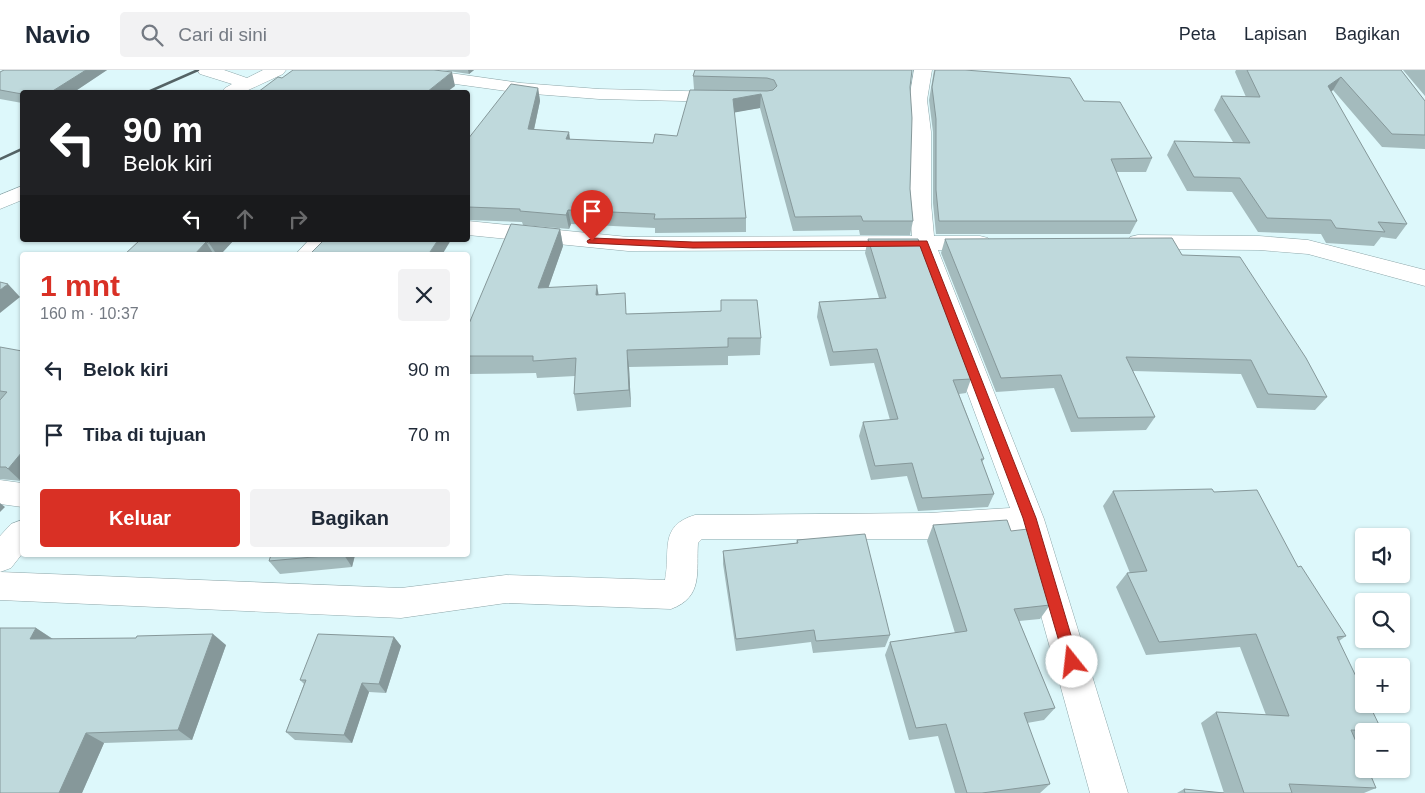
<!DOCTYPE html>
<html lang="id">
<meta charset="utf-8">
<style>
body{margin:0;font-family:Arial,sans-serif;background:#f2f2f3;color:#1f2937;height:100vh;display:flex;flex-direction:column;font-size:19px;white-space:nowrap}
*{box-sizing:border-box;margin:0}
p{font-size:16px;color:#747a83}
.icon{flex:none;width:28px;height:28px;fill:none;stroke:currentColor;stroke-width:2;stroke-linecap:round;stroke-linejoin:round}
.map{position:relative;flex:1;overflow:hidden}
.details{position:absolute;left:20px;top:182px;width:450px;height:305px;display:flex;flex-direction:column;background:#fff;border-radius:5px;box-shadow:0 1px 4px #0004}
.details>*{flex:none}
.guide{position:absolute;left:20px;top:20px;width:450px;height:152px;border-radius:5px;box-shadow:0 1px 4px #0004;background:#202124;color:#fff;overflow:hidden}
.tools{position:absolute;left:1355px;top:458px;display:grid;gap:10px}
.tools a{display:grid;place-items:center;width:55px;height:55px;border-radius:5px;background:#fff;box-shadow:0 1px 4px #0004;font-size:25px}
.pin{position:absolute;display:grid;place-items:center;width:42px;height:42px;color:#fff;margin:-51px -21px;border-radius:50% 50% 50% 0;rotate:-45deg;box-shadow:0 0 5px #0007}
.pin .icon{rotate:45deg}
.me{position:absolute;width:55px;margin:-28px;rotate:344deg;stroke-linejoin:round;filter:drop-shadow(0 0 4px #0008)}
.turn{display:flex;align-items:center;gap:18px;height:105px;padding:0 20px;font-size:22px}
.turn .icon{width:65px;height:65px;stroke-width:2.5}
.turn b{display:block;font-size:35px;line-height:42px}
.lanes{display:flex;align-items:center;height:48px;padding:0 20px;background:#0003;justify-content:center;gap:25px;direction:ltr}
.lanes .off{opacity:.35}
.round{display:grid;place-items:center;flex:none;width:52px;height:52px;border-radius:5px;background:#f2f2f3}
.headline{display:flex;align-items:center;justify-content:space-between;height:85px;padding:0 20px}
h1{font-size:30px;font-weight:800;line-height:38px;color:#d93025}
.primary-button{display:flex;gap:10px;margin-top:auto;padding:10px 20px}
.primary-button a{flex:1;height:58px;border-radius:5px;background:#d93025;color:#fff;font-size:20px;font-weight:800;line-height:58px;text-align:center}
.primary-button a+a{background:#f2f2f3;color:#1f2937}
ul{padding:0;list-style:none}
li{display:flex;align-items:center;gap:15px;height:65px;padding:0 20px}
li div{flex:1}
li b{display:block;font-size:19px}
li em{font-style:normal}
header{display:flex;align-items:center;gap:30px;box-sizing:border-box;height:70px;padding:0 25px;background:#fff;border-bottom:1px solid #e0e1e3}
header strong{font-size:24px}
nav{display:flex;gap:28px;margin-inline-start:auto;font-size:18px}
.search{width:350px;height:45px;background:#f2f2f3;display:flex;align-items:center;gap:12px;box-sizing:border-box;padding:0 18px;border-radius:5px;color:#747a83;font-size:19px}
.map>svg:first-child{display:block}
</style>
<header>
<strong>Navio</strong>
<div class="search"><svg class="icon" aria-label="search" viewBox="0 0 24 24"><circle cx="10" cy="10" r="6"/><path d="M15 15l6 6"/></svg>Cari di sini</div>
<nav><a>Peta</a><a>Lapisan</a><a>Bagikan</a></nav>
</header>
<div class="map">
<svg width="1425" height="723" viewBox="0 0 1425 723">
<rect width="100%" height="100%" fill="#ddf8fb"/>
<g fill="none" stroke-linecap="round" stroke-linejoin="round">
<!-- minor casing -->
<g stroke="#8da6a9" stroke-width="1">
<g id="minor">
<polygon points="197,0 224,0 247,8 263,0 286,0 283,4 244,22 222,22 225,18 232,14 200,4"/>
<polygon points="381,0 429,0 521,13 599,19 724,22 730,23 733,27 730,31 724,32 599,29 521,23 390,5 384,4"/>
<path d="M914,0h18l-5,30 4,32v71l3,33h46l8,2 3,5 -3,5 -8,2h-42l106,269 84,274h-38l-72,-261 -89,7h-227l-4,4c-2,28 6,54 -27,66l-165,-6 -105,15 -401,-18v-28l401,16 105,-13 159,5c6,-29 -7,-54 30,-65l234,-2 81,-5 -95,-258 -287,1 -160,-16v-14l160,16 284,-1 -3,-33 2,-71 -2,-32z"/>
<polygon points="22,116 22,130 0,139 0,125"/>
<polygon points="1138,165 1259,166 1308,170 1425,200 1425,216 1308,184 1259,180 1138,179 1130,177 1127,172 1130,167"/>
<polygon points="309,170 334,170 320,185 295,185"/>
<polygon points="0,410 22,413 22,437 0,434"/>
<polygon points="22,450 22,484 11,498 0,502 0,466 11,454"/>
</g>
</g>
<!-- minor -->
<use href="#minor" fill="#fff" fill-rule="evenodd"/>
<!-- rail -->
<g stroke="#546365" stroke-width="2.5">
<polyline points="148,22 198,0"/>
<polyline points="0,89 22,79"/>
</g>
</g>
<!-- wall -->
<g fill="#a4bbbd">
<polygon points="107,0 74,22 22,22 22,33 0,29 0,2"/>
<polygon points="442,0 474,0 469,4"/>
<polygon points="695,0 910,17 910,119 913,151 910,165 860,165 859,160 793,161 760,38 734,42 746,148 746,162 655,163 655,158 571,154 569,159 523,155 522,152 468,150 468,69 538,18 540,31 534,60 570,69 653,73 677,66 694,19 693,6"/>
<polygon points="934,0 1084,31 1152,88 1146,102 1116,102 1137,151 1130,164 936,164 933,133 933,62 929,30"/>
<polygon points="1236,0 1401,0 1425,31 1425,79 1382,77 1333,20 1331,22 1407,154 1396,169 1381,167 1374,176 1326,173 1321,164 1258,162 1232,122 1187,121 1167,85 1174,71 1233,72 1214,40 1221,26 1246,27 1235,2"/>
<polygon points="1403,0 1425,0 1425,26"/>
<polygon points="560,159 563,176 548,218 599,225 627,244 721,241 721,230 761,268 760,285 728,286 728,295 629,297 631,337 577,341 574,324 575,306 537,308 536,303 468,304 468,256"/>
<polygon points="868,169 971,309 966,323 959,324 984,389 982,392 994,424 988,437 918,441 907,406 871,410 859,366 863,352 890,350 874,293 830,296 817,247 819,232 879,228 865,183"/>
<polygon points="945,169 1182,185 1327,327 1315,340 1257,338 1241,304 1133,301 1155,347 1146,360 1071,362 1054,318 996,322 941,183"/>
<polygon points="140,170 234,170 220,185 124,185"/>
<polygon points="0,277 22,411 0,409"/>
<polygon points="1113,421 1214,422 1298,497 1346,566 1339,571 1364,661 1364,672 1361,673 1357,673 1376,718 1364,723 1224,723 1201,653 1216,642 1266,645 1240,577 1146,585 1116,517 1127,503 1130,503 1103,436"/>
<polygon points="933,455 1011,461 1050,535 1040,549 1019,551 1055,638 1044,650 1027,653 1050,714 1040,723 955,723 938,666 909,670 885,585 890,572 955,563 927,471"/>
<polygon points="797,470 890,565 885,577 813,583 811,572 736,581 723,494 723,481 796,473"/>
<polygon points="271,485 355,485 352,497 280,504 269,491"/>
<polygon points="36,558 53,569 226,575 192,670 104,673 82,723 0,723"/>
<polygon points="394,567 401,576 386,623 369,622 352,673 295,670 286,662 304,614 300,610"/>
<polygon points="1184,719 1224,723 1177,723"/>
</g>
<!-- shaded-wall -->
<g fill="#86989a">
<polygon points="86,0 107,0 74,22 51,22"/>
<polygon points="468,0 474,0 469,4"/>
<polygon points="452,2 455,16 447,22 427,22"/>
<polygon points="1341,7 1333,20 1319,30 1328,16"/>
<polygon points="538,18 540,31 531,73 528,59"/>
<polygon points="761,24 760,38 732,43 733,29"/>
<polygon points="569,62 571,76 566,69"/>
<polygon points="568,140 571,154 569,159 566,145"/>
<polygon points="560,159 563,176 542,236 538,218"/>
<polygon points="212,170 234,170 220,185 217,185 209,173"/>
<polygon points="438,170 451,170 442,185 428,185"/>
<polygon points="206,172 214,185 194,185"/>
<polygon points="8,214 20,227 0,243 0,220"/>
<polygon points="597,215 600,233 596,225"/>
<polygon points="627,280 629,297 631,337 629,320"/>
<polygon points="22,382 22,412 8,399"/>
<polygon points="0,433 5,437 0,442"/>
<polygon points="344,485 355,485 352,497"/>
<polygon points="36,558 54,570 30,569"/>
<polygon points="213,564 226,575 192,670 178,660"/>
<polygon points="394,567 401,576 386,623 379,614"/>
<polygon points="362,613 369,622 352,673 344,665"/>
<polygon points="86,663 104,673 82,723 59,723"/>
</g>
<!-- building -->
<g fill="#bfd9dc" stroke="#86989a">
<polygon points="4,0 86,0 51,22 22,22 22,24 0,20 0,2"/>
<polygon points="293,0 434,0 452,2 427,22 258,22 278,7 282,8"/>
<polygon points="695,0 912,0 910,17 912,48 910,119 913,151 863,151 861,146 795,147 761,24 733,29 746,148 654,149 655,144 568,140 566,145 520,141 520,139 468,137 468,69 511,14 538,18 528,59 569,62 566,69 653,73 655,64 677,66 690,20 767,21 773,20 777,16 774,10 767,8 693,6"/>
<polygon points="935,0 965,0 1070,8 1084,31 1120,32 1152,88 1111,89 1137,151 939,151 936,120 936,49 932,17"/>
<polygon points="1247,0 1401,0 1425,31 1425,65 1392,64 1341,7 1328,16 1407,154 1378,152 1385,162 1336,158 1331,150 1267,148 1240,108 1194,107 1174,71 1250,73 1221,26 1260,27"/>
<polygon points="511,154 560,159 538,218 597,215 596,225 625,223 626,244 721,241 721,230 757,230 761,268 728,268 728,277 627,280 629,320 574,324 576,288 533,291 533,286 468,286 468,256"/>
<polygon points="1172,168 1182,185 1240,187 1306,288 1327,327 1268,324 1251,290 1126,287 1155,347 1078,348 1061,305 1001,308 945,169"/>
<polygon points="868,169 918,169 971,309 953,310 984,389 981,389 994,424 922,428 912,393 875,396 863,352 898,349 877,279 833,282 819,232 886,228"/>
<polygon points="140,170 212,170 209,173 206,172 194,185 124,185"/>
<polygon points="324,170 438,170 428,185 309,185"/>
<polygon points="0,212 8,214 0,220"/>
<polygon points="0,277 22,281 22,382 8,399 6,397 0,397 0,330 7,322 0,321"/>
<polygon points="1212,419 1214,422 1257,420 1298,497 1301,496 1346,566 1337,567 1364,623 1364,634 1369,634 1382,661 1351,660 1364,690 1364,699 1368,699 1376,718 1289,714 1292,723 1244,723 1216,642 1289,646 1256,564 1159,572 1127,503 1147,501 1113,421"/>
<polygon points="1007,450 1011,461 1028,459 1050,535 1014,539 1055,638 1024,643 1050,714 982,723 967,723 946,654 916,658 890,572 967,561 933,455"/>
<polygon points="865,464 890,565 816,571 814,560 736,569 723,481 798,473 797,470"/>
<polygon points="271,485 335,485 269,491"/>
<polygon points="0,558 36,558 30,569 136,568 137,566 213,564 178,660 86,663 59,723 0,723"/>
<polygon points="318,564 394,567 379,614 362,613 344,665 286,662 306,610 300,610"/>
<polygon points="1184,719 1224,723 1185,723"/>
</g>
<!-- route -->
<polygon fill="#d93025" stroke="#8d1f18" points="592,168 693,172 927,171 1036,448 1079,592 1077,597 1072,599 1067,597 1065,592 1023,448 920,176 693,178 588,173 587,171"/>
</svg>
<div class="tools">
<a><svg class="icon" aria-label="sound" viewBox="0 0 24 24"><path d="M4 9h4l5-4v14l-5-4H4zM17 9q2 3 0 6"/></svg></a>
<a><svg class="icon" aria-label="search" viewBox="0 0 24 24"><circle cx="10" cy="10" r="6"/><path d="M15 15l6 6"/></svg></a>
<a>+</a>
<a>−</a>
</div>
<div class="pin" style="left:592px;top:171px;background:#d93025"><svg class="icon" aria-label="arrive" viewBox="0 0 24 24"><path d="M6 21V4h12l-3 4 3 4H6"/></svg></div>
<svg class="me" style="left:1072px;top:592px" viewBox="-20 -20 40 40"><circle r="19" fill="#fff"/><path d="M0-13L10 11 0 6-10 11z" fill="#d93025"/></svg>
<div class="guide">
<div class="turn"><svg class="icon" aria-label="left" viewBox="0 0 24 24"><path d="M17 20v-9H6M10 6l-5 5 5 5"/></svg><div><b>90 m</b>Belok kiri</div></div>
<div class="lanes"><svg class="icon" aria-label="left" viewBox="0 0 24 24"><path d="M17 20v-9H6M10 6l-5 5 5 5"/></svg><svg class="icon off" aria-label="ahead" viewBox="0 0 24 24"><path d="M12 20V5M6 11l6-6 6 6"/></svg><svg class="icon off" aria-label="right" viewBox="0 0 24 24"><path d="M7 20v-9h11M14 6l5 5-5 5"/></svg></div>
</div>
<section class="details">
<div class="headline"><div><h1>1 mnt</h1><p>160 m · 10:37</p></div><a class="round"><svg class="icon" aria-label="close" viewBox="0 0 24 24"><path d="M6 6l12 12M18 6L6 18"/></svg></a></div>
<ul>
<li><svg class="icon" aria-label="left" viewBox="0 0 24 24"><path d="M17 20v-9H6M10 6l-5 5 5 5"/></svg><div><b>Belok kiri</b></div><em>90 m</em></li>
<li><svg class="icon" aria-label="arrive" viewBox="0 0 24 24"><path d="M6 21V4h12l-3 4 3 4H6"/></svg><div><b>Tiba di tujuan</b></div><em>70 m</em></li>
</ul>
<div class="primary-button"><a>Keluar</a><a>Bagikan</a></div>
</section>
</div>
